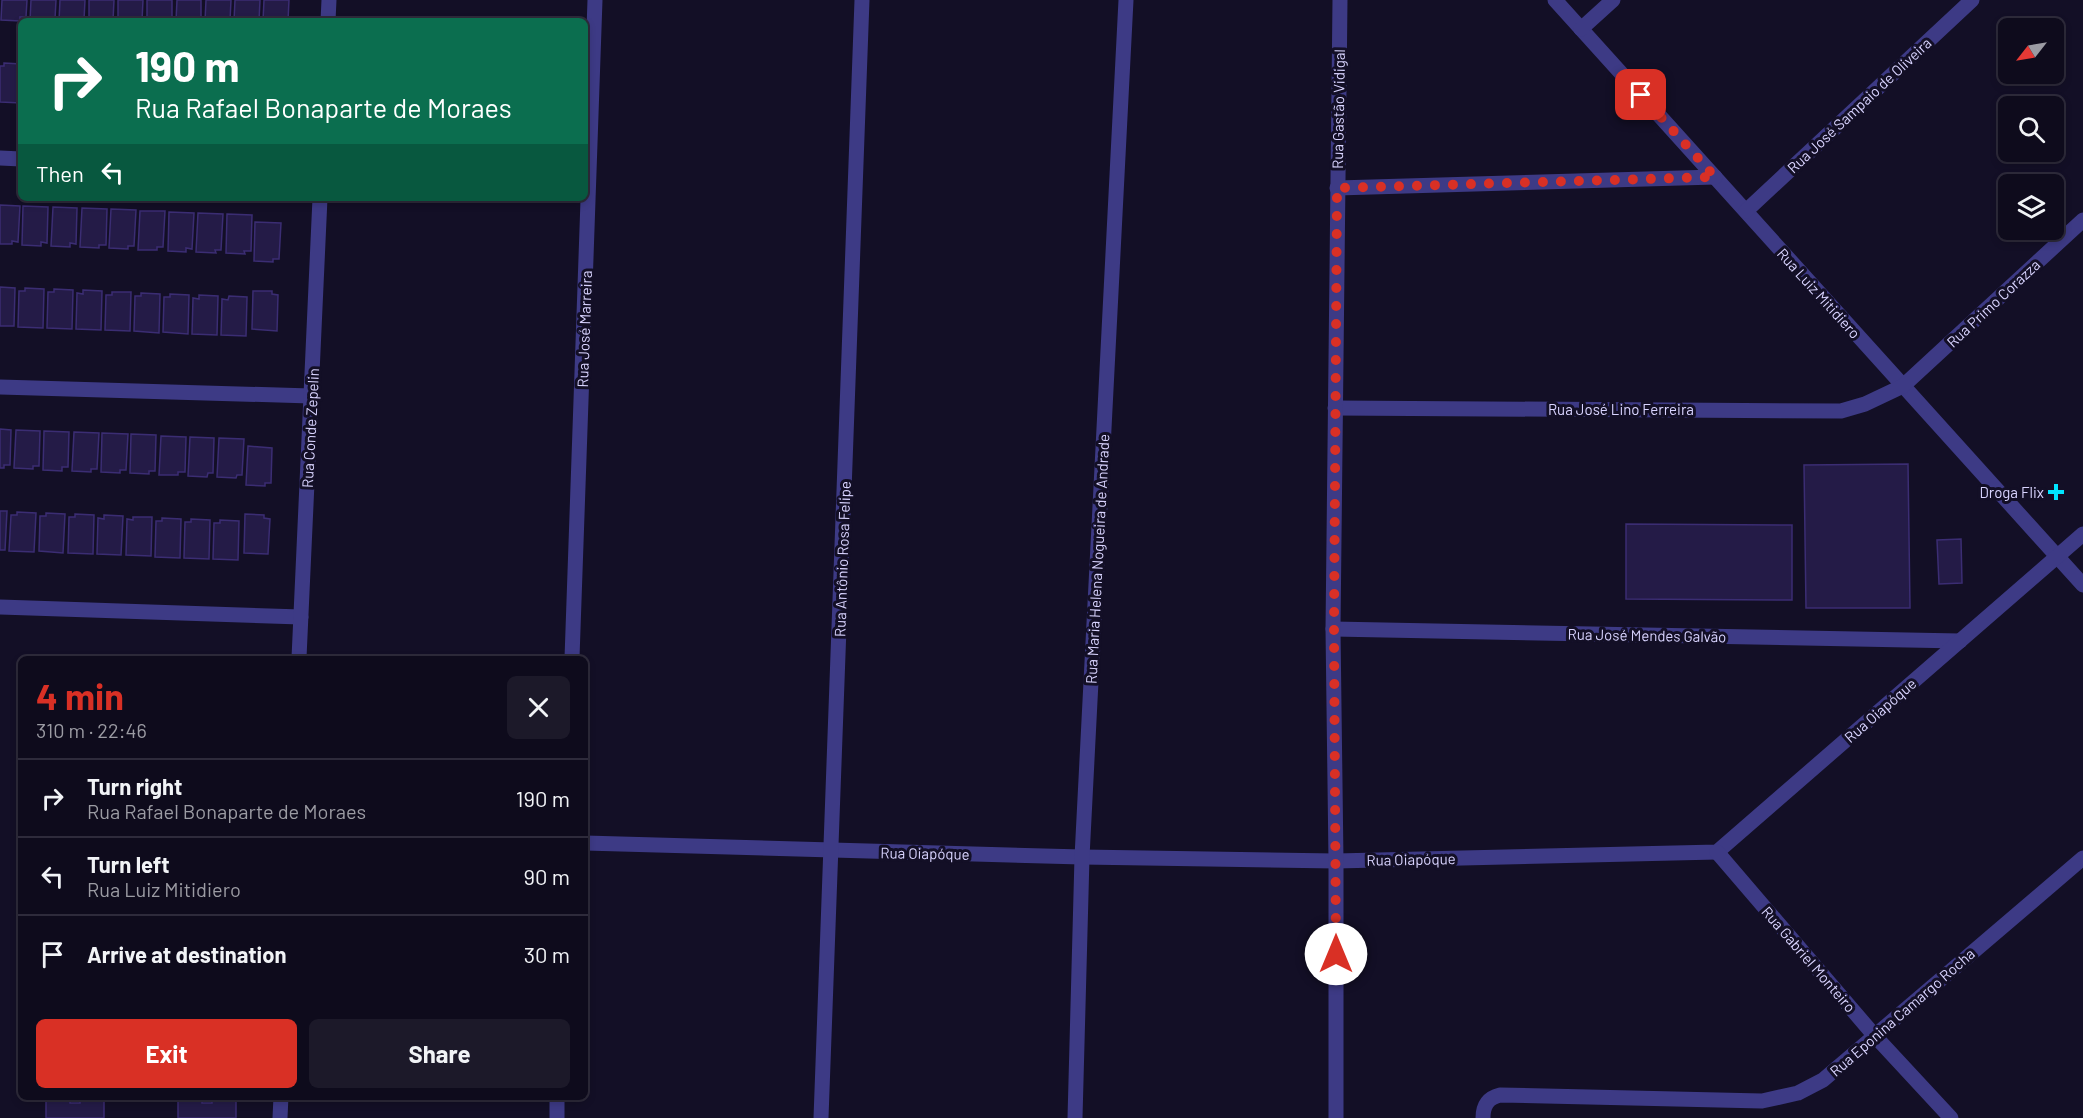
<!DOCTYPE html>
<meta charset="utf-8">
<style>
body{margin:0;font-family:Barlow,sans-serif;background:#1c1929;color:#f1f3f6;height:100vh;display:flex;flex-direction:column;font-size:22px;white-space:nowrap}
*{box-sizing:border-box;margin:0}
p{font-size:20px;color:#9b9ba3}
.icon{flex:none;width:33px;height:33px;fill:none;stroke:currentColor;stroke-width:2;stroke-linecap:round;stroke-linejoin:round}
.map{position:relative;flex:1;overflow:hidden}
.side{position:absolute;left:18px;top:656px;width:570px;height:444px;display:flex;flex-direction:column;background:#0e0b1c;border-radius:9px;box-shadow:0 3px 9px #0003,0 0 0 2px #2e2b3b}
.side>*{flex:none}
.top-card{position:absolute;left:18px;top:18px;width:570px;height:183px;border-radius:9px;box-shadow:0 3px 9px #0003,0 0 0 2px #2e2b3b;background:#0b6e4f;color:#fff;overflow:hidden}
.needle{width:39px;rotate:239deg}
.buttons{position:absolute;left:1998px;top:18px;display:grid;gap:12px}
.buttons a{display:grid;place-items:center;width:66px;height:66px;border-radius:9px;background:#0e0b1c;box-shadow:0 3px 9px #0003,0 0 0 2px #2e2b3b;font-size:30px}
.pin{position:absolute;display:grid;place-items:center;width:51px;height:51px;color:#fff;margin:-26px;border-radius:12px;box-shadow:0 3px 9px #0006}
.me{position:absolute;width:66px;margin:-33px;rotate:0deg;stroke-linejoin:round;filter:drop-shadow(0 0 4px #0008)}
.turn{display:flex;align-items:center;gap:21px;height:126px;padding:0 18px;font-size:27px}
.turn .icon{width:78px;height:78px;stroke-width:2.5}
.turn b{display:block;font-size:42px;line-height:51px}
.then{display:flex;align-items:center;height:57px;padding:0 18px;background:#0003;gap:12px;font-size:22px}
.round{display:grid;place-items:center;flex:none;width:63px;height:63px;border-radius:9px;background:#1c1929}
.headline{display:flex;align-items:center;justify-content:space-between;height:102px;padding:0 18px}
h1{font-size:36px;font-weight:700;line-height:45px;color:#d93025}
.button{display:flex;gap:12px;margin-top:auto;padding:12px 18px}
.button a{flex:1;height:69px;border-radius:9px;background:#d93025;color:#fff;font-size:24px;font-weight:700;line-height:69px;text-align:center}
.button a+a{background:#1c1929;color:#f1f3f6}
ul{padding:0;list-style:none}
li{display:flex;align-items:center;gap:18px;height:78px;padding:0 18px;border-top:2px solid #2e2b3b}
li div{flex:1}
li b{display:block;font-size:22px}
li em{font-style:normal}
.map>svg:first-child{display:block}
</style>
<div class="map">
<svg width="2083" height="1118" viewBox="0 0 2083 1118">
<rect width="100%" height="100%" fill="#130f26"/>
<!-- building -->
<g fill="#241b47" stroke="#3b2d73" stroke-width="1.5">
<polygon points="2,0 27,0 26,17 20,17 20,21 1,20"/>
<polygon points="31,0 56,0 55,19 49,19 49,21 30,21"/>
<polygon points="60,0 85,0 84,20 59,21"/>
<polygon points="89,0 114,0 113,21 89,21"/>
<polygon points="118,0 143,0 142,21 118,21"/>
<rect x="147" y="0" width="25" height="21"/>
<polygon points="177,0 201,0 201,21 176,21"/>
<polygon points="206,0 231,0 230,21 205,21"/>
<polygon points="235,0 260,0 259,21 234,21"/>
<polygon points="264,0 289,0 288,21 263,21"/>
<polygon points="4,63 21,64 21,103 0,102 0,66 4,66"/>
<polygon points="0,205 20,206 18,242 12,241 12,244 0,244"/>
<polygon points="23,206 48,207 47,243 41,242 41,246 22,245"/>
<polygon points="53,207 77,208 76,244 70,243 70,247 51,246"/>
<polygon points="82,208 107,209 106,245 99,245 99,248 80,247"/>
<polygon points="111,209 136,210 134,246 128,246 128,249 109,248"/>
<polygon points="140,211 165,211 163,247 157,247 157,250 138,250"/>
<polygon points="169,212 194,213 192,249 186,248 186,252 168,251"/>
<polygon points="198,213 223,214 221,250 215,250 216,253 196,252"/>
<polygon points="227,214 252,215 251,251 244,251 245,254 226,253"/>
<polygon points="255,222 281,223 279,259 273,259 273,262 254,261"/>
<polygon points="0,287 15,288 14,326 0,326"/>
<polygon points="25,288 44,289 43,328 18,327 19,291 25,291"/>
<polygon points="54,289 73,290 72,329 47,328 48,292 54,292"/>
<polygon points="83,290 102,291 101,330 76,329 77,293 83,294"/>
<polygon points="253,291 272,291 272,294 278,295 277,331 252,329"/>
<polygon points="112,292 131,292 130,331 105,330 106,295 112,295"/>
<polygon points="141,293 160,294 159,333 134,331 135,296 141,296"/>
<polygon points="170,294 189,295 188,334 163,332 164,297 170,297"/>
<polygon points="199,295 218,296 217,335 192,334 193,298 199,299"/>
<polygon points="229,296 247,297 246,336 221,335 222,299 228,300"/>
<polygon points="0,429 11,430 10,465 4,465 4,468 0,468"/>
<polygon points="16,430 40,431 39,466 33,466 33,469 14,468"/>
<polygon points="44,431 69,432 68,467 62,467 62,471 43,470"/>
<polygon points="74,432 99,433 97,469 91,469 91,472 72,471"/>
<polygon points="102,433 128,434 126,470 120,470 120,473 101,472"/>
<polygon points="131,434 156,435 155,471 149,471 149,474 130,473"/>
<polygon points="161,436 186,437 185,472 178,472 178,475 159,475"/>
<polygon points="190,437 214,438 213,473 208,473 207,477 188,476"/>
<polygon points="219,438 244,439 242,475 237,475 236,478 217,477"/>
<polygon points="248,446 272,448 271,483 265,483 265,486 246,485"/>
<polygon points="1908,464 1910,608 1806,608 1804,465"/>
<polygon points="0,511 7,511 5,550 0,550"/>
<polygon points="17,512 36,513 34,552 9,551 11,515 17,515"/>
<polygon points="46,513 65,514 63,553 39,551 40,516 46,516"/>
<polygon points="75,514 94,515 93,554 68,553 69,517 75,517"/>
<polygon points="245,514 264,515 264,518 270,519 268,554 244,553"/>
<polygon points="104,515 123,516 121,555 97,554 98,518 104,519"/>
<polygon points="133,517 152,517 151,556 126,555 127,519 133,520"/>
<polygon points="162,518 181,519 180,558 155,557 156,521 162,521"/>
<polygon points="191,519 210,520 209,559 184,558 185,522 191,522"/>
<polygon points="220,520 239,521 238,560 213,559 214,523 220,523"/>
<polygon points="1626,524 1792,525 1792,600 1626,599"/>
<polygon points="1961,539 1962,583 1939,584 1937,540"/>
<polygon points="46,1096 70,1096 70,1103 80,1103 80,1096 104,1096 104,1118 46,1118"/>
<polygon points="178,1096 202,1096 202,1103 212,1103 212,1096 236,1096 236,1118 178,1118"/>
</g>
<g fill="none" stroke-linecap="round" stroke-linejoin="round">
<!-- street -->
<g stroke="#3d3a85" stroke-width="15">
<polyline points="1555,0 2083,585"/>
<polyline points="328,21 329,0"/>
<polyline points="1581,29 1613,0"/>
<polyline points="0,158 21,159"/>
<polyline points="1337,188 1715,177"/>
<polyline points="1746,211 1972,0"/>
<polyline points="0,387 311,396"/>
<polyline points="1335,408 1841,411 1865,404 1903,386 2083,220"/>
<polyline points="0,607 301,617"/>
<polyline points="1333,629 1960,641"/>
<polyline points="299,658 320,198"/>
<polyline points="572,658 595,0"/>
<polyline points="585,843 1082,857 1336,861 1717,852 2083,534"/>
<polyline points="1717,852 1874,1035 1951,1118"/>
<polyline points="280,1118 281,1096"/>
<polyline points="557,1118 557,1096"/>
<polyline points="821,1118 862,0"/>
<polyline points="1075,1118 1082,857 1126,0"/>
<polyline points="1336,1118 1336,861 1333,629 1340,0"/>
<path d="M1483,1118c0,-13 5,-20 17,-23l262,6 36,-8 25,-13 260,-222"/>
</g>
</g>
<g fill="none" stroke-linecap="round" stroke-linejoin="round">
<!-- route -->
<polyline stroke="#d93025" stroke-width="10" stroke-dasharray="0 18" points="1336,954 1334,629 1337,188 1715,177 1641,95"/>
</g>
<!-- markers -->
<path fill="#00e5ff" stroke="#130f26" stroke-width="2" d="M2053 483h6v6h6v6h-6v6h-6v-6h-6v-6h6z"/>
<g text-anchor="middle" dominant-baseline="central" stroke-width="6" stroke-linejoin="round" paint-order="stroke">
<!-- street labels -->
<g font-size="15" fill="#d9d4ff" stroke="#130f26">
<text transform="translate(1859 105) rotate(-43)">Rua José Sampaio de Oliveira</text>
<text transform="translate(1338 109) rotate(-89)">Rua Gastão Vidigal</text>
<text transform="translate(1819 293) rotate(48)">Rua Luiz Mitidiero</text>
<text transform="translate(1993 303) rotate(-43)">Rua Primo Corazza</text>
<text transform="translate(584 329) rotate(-88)">Rua José Marreira</text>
<text x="1621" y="409">Rua José Lino Ferreira</text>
<text transform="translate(310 428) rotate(-87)">Rua Conde Zepelin</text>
<text transform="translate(842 559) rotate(-88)">Rua Antônio Rosa Felipe</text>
<text transform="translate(1097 559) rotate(-87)">Rua Maria Helena Nogueira de Andrade</text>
<text transform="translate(1647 635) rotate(1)">Rua José Mendes Galvão</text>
<text transform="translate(1880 710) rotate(-41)">Rua Oiapóque</text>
<text transform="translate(925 853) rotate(1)">Rua Oiapóque</text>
<text transform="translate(1411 859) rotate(-1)">Rua Oiapóque</text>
<text transform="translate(1809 959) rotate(49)">Rua Gabriel Monteiro</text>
<text transform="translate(1902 1012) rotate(-41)">Rua Eponina Camargo Rocha</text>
</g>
<!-- poi labels -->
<g font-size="15" fill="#d9d4ff" stroke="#130f26" text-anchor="end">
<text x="2044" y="492">Droga Flix</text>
</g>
</g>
</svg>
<div class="buttons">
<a><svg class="needle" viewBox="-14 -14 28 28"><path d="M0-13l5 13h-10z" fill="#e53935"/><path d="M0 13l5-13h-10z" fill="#9b9ba3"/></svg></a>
<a><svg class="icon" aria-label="search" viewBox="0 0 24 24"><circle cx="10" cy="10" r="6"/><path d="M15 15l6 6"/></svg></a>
<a><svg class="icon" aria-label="layers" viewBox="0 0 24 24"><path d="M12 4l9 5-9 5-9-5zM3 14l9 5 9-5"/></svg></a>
</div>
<div class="pin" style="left:1641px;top:95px;background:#d93025"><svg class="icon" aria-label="arrive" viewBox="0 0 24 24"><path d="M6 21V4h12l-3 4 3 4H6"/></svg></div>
<svg class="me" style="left:1336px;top:954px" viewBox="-20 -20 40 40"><circle r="19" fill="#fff"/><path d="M0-13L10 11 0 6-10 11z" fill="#d93025"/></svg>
<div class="top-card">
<div class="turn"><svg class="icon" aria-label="right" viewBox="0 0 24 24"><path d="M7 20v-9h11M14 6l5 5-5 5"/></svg><div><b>190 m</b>Rua Rafael Bonaparte de Moraes</div></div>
<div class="then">Then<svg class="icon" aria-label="left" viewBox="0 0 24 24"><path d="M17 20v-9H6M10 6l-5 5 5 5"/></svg></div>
</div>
<section class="side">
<div class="headline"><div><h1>4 min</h1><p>310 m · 22:46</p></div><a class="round"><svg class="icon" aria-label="close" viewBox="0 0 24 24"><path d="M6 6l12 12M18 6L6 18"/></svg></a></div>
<ul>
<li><svg class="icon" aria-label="right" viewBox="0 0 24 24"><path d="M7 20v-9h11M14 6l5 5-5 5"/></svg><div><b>Turn right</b><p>Rua Rafael Bonaparte de Moraes</p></div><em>190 m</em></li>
<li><svg class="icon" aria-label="left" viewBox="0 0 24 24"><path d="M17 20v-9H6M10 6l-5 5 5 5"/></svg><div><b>Turn left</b><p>Rua Luiz Mitidiero</p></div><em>90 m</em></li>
<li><svg class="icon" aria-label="arrive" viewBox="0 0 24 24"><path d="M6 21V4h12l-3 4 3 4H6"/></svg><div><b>Arrive at destination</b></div><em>30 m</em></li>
</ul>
<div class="button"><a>Exit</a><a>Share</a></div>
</section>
</div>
